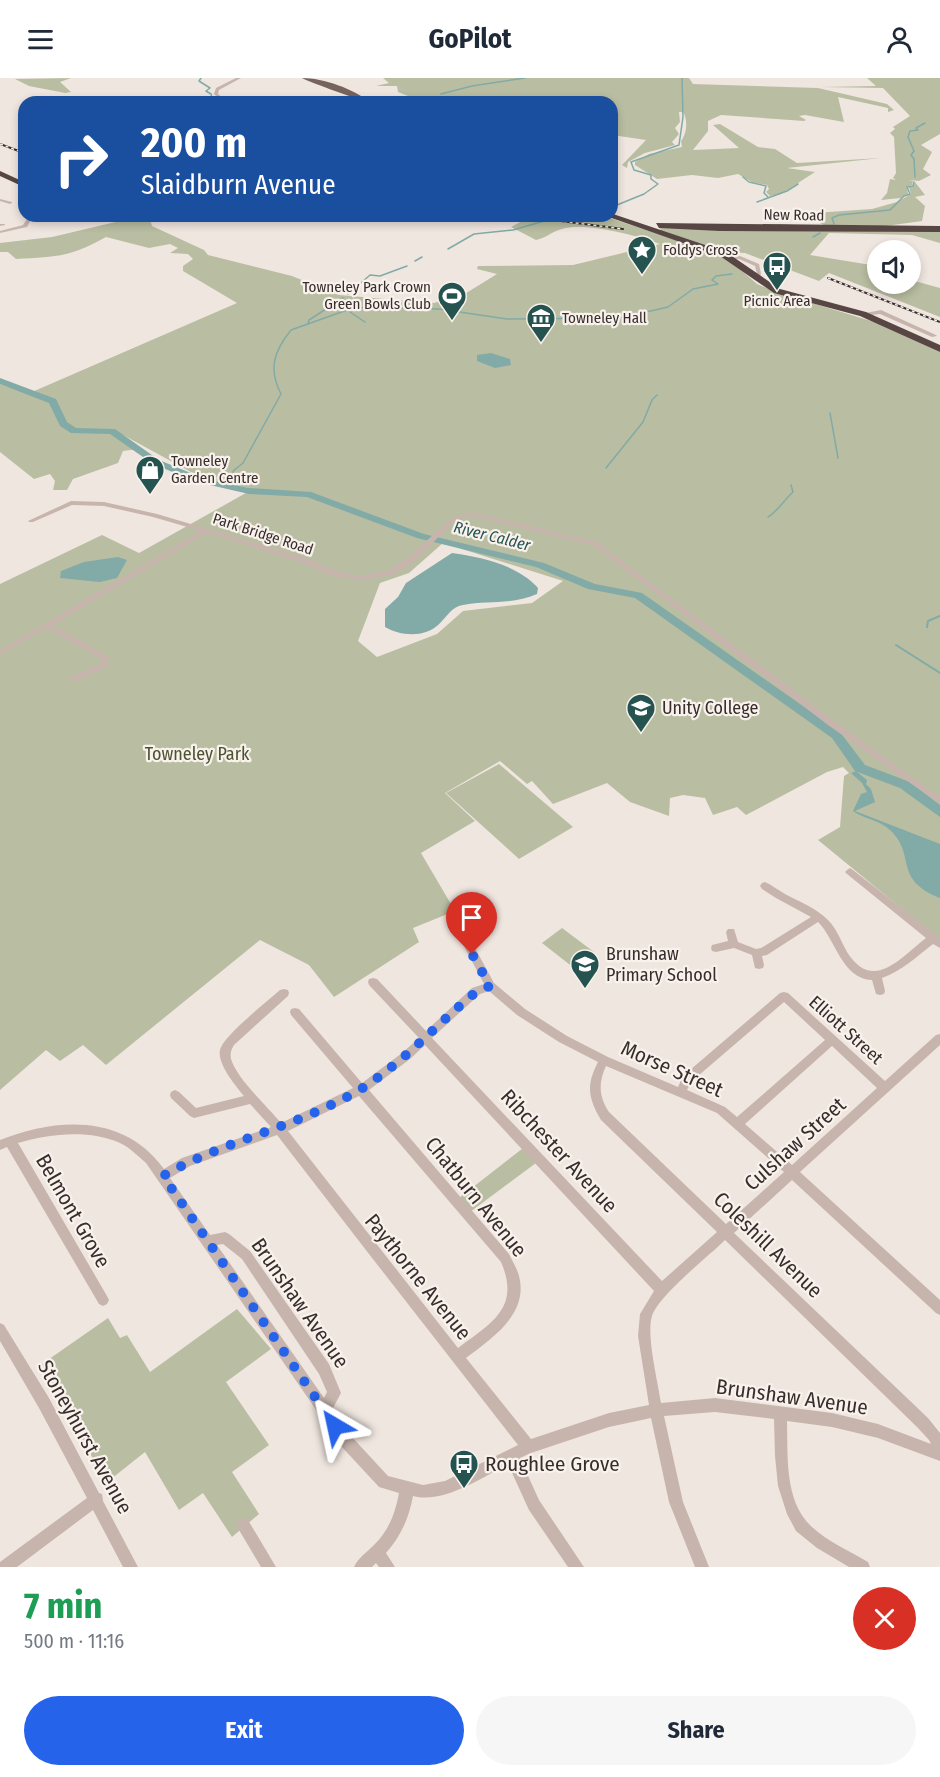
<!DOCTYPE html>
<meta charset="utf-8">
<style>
body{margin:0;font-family:"Fira Sans Condensed",sans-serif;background:#f6f6f7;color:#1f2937;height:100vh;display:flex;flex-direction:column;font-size:22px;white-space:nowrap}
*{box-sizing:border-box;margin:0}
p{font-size:20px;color:#747a83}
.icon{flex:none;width:33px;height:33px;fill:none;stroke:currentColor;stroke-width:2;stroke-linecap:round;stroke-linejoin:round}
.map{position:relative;height:1489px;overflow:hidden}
.side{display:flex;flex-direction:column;background:#fff;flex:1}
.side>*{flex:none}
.top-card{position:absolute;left:18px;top:18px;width:600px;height:126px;border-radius:18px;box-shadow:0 3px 9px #0003;background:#1a4fa0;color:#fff;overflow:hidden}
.tools{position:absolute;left:867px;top:162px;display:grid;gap:12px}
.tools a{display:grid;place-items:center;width:54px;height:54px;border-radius:50%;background:#fff;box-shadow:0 3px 9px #0003;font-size:30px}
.pin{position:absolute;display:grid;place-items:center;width:51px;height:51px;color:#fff;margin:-62px -26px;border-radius:50% 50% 50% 0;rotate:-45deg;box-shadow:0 0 6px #0007}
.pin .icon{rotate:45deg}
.me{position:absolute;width:66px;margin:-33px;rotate:324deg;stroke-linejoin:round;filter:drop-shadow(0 0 4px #0008)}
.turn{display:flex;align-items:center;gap:21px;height:126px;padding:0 24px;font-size:27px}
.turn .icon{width:78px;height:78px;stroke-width:2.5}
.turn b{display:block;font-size:42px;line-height:51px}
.round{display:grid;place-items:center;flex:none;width:63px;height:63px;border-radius:32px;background:#f6f6f7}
.head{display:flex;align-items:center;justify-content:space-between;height:102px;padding:0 24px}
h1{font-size:36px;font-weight:700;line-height:45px;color:#1e9e55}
.action{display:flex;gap:12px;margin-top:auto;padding:12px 24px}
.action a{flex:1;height:69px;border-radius:36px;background:#2563eb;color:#fff;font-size:24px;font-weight:700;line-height:69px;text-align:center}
.action a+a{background:#f6f6f7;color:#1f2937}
header{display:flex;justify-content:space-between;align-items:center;height:78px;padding:0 24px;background:#fff;font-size:27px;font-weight:700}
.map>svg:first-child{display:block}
</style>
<header><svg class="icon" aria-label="menu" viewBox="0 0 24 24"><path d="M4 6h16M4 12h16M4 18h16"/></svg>GoPilot<svg class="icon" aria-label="person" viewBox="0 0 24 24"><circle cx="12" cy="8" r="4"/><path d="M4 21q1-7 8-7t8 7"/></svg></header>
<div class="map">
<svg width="940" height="1489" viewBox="0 0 940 1489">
<rect width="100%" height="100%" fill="#f0e6e0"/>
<!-- green -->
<g fill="#b9bea2" fill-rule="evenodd">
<polygon points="71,0 60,4 71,14 65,15 29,8 15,1"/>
<path d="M383,0h306l4,6 125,4 69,16 7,6 -6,2v-4l-50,-11 6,25 -39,-7 -6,1 7,4 -2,1 -83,-6 -13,6v10l-15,19 46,-2 -26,-23 7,-1 38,23 17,2 22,14 84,-5 -94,10 28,4 -34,22 -11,2 -4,-4 3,-3 -2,-4 -15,-3 -14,-8 -20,4 -26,-3 -35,4 -22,-14v-3l14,-8 33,-7 -1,-6c6,-7 7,-22 2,-29h-4l1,10 -5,6 4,6 -7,8 3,3 -30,8 -17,9 -1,6 -5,-3 24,-25 -34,-5v-33h-147l-27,-6 -25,2 -15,-6 -1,-6h-21l13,-3z"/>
<polygon points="867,0 940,0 940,56 921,67 932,74 923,91 931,97 919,103 909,102 913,103 912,107 907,109 908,116 901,120 881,122 887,115 890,101 896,102 893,100 896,95 894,59 890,55 895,51 893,49 910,38 883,10 820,9 876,8"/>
<polygon points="915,104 925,117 915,119 925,128 922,143 871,150 775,148 778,146 828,149 812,141 814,135 872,131 897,124 911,116 909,109 913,108"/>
<path d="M141,138h8l3,10 52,24 4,5 84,21 47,19 58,5 37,3 29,-8 34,-21 -20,-5 1,-3 95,-1 87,-21c-22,-8 -74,-22 -98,-15 -9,2 -16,9 -26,11l-25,-13 17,-9 -40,-2h116l111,37 18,10 24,21 19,8 105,32 59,28v588l-122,-100 22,-13 4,-51 5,-3 -6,-6 -16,5 -81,43 -9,-8 -24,8 -8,-17 -22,-3 -13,3 -1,18 -39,-14 -23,-19 -54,21 -21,-23 -5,3 -27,-23 -55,32 30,28 -54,32 34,58 -42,17 6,14 -85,55 -25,-32 -49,-25 -154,125 -23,-20 -23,16 -14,-11 -46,40v-506l102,-49 37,18 114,-64 -53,-12 -86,-47h-38l-11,-7 -11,-23 -22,-8 205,-89 -54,-32v-5l10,-7 -5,-5 -18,-1 8,-5 -8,-4 -21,4 -43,-11c-35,20 -51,20 -90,22l-8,-7h-8v-9l52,-6zM443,465l120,38 -31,22 -69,8 -26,23 -60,23 -19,-16 22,-58 29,-10z"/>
<polygon points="660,150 940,153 940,165 912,157 829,155 810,177 877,188 878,206 910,206 911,202 940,210 940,239 829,195 819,203 745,175 724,174 661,153"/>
<polygon points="0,306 51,323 60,347 73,354 111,354 138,371 123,373 118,385 73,401 67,412 53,412 55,403 50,396 34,401 0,374"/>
<polygon points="499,686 573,749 519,781 446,715"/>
<polygon points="562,850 594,874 574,890 542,865"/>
<polygon points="527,1067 540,1082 470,1134 459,1120"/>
<polygon points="237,1231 271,1271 226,1304 269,1367 232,1394 259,1436 232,1459 203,1415 179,1432 145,1374 106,1405 42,1286 108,1240 120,1260 127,1257 150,1294"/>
</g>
<!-- water -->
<g fill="#82aaa6">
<polygon points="491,275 510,281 511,287 495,290 477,283 477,277"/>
<path d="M452,475c29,4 66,12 86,35l-1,6c-24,11 -49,6 -74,11 -12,2 -16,12 -25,20 -14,13 -38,11 -53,2v-18l13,-12 8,-14z"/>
<polygon points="118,479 127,482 117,500 100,504 60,500 61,493 84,484"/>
<path d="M856,693l11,9 -1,4 5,5 4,13 -20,9 85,33v54c-48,-19 -23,-43 -50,-68 -10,-10 -26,-11 -37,-19l8,-17 6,-2 -5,-9 -11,-10z"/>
</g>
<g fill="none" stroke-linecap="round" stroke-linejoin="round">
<!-- stream-far1 -->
<g stroke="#82aaa6" stroke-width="1.5">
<polyline points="201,0 199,3 210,10 206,13 211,16 213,24"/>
<polyline points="441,16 472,8 525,0"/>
<polyline points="743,99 749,104 766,108 764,115 768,119"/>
<polyline points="915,99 914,81 911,77 914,73 908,59 910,53 918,52 916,50 925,45"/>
<polyline points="757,124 787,113 798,106"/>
<polyline points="612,129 644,116 658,106 651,101 651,97 634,92 631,84 679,67 683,39 682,0"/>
<polyline points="834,146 832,140 839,137 890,132 904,118 910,116 907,109 913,108 914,104"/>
<polyline points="813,159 820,155"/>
<polyline points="448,171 474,156 513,152 558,139 586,138"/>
<polyline points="415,183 422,179"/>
<polyline points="353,212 370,197 380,198 407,188"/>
<polyline points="348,216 351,214"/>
<polyline points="347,232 367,229 439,231 507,241 620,240 668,229 693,211 718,206 712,202 716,198 732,196"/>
<polyline points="308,246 309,242 343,220"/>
<polyline points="830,335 838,380"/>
<polyline points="606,390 643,344 652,322 657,317"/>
<path d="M230,409l5,-10 -2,-6 10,-8 38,-69c-13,-25 -7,-43 10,-64l56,-20 18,12"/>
<path d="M768,439c9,-5 16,-17 25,-25l-2,-7"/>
</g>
<!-- stream -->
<g stroke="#82aaa6" stroke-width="2">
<polyline points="927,549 928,543 940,538"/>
<polyline points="896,567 940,595"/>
</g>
<!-- river -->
<polygon fill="#82aaa6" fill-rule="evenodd" points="0,300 56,321 67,344 76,350 115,351 159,382 203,400 249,410 311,414 424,456 544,485 595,506 642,515 840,654 865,687 910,704 940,727 940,739 900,710 855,693 832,660 635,520 588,511 536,489 417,460 307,419 249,416 197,404 153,386 110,356 71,355 60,348 49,325 0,306"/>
<!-- street -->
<g fill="#c7b5ad" fill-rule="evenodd">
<polygon points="236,0 241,0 219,12 218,16 224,21 222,24 218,24 220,21 214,16 216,10"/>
<polygon points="0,121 12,124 12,125 10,126 0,123"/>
<polygon points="29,138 33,138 27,149 0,155 0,153 23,147"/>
<path d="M85,138h18c-4,2 -14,2 -18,0z"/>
<polygon points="0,146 5,146 5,147 0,148"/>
<polygon points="740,178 759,186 761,196 758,202 753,201 757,196 755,188 739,181 729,181 727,180"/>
<polygon points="881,232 936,257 937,258 932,259 880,236 863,238 860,236"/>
<polygon points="71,423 104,424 157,436 309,481 337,494 361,498 387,493 405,482 452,440 471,434 597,464 834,643 940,719 940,726 828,647 593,467 471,438 456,442 411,486 392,497 361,502 332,498 303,485 207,455 53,547 110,580 107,589 76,603 70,603 69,601 70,599 100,586 102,581 47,550 0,577 0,572 201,453 153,439 104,428 72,427 33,444 29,444 28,443"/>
<path d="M850,790l3,2 87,68v10l-7,-4c-17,13 -31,27 -51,34l3,13 -1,3 -4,1 -4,-1 -4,-14c-30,-1 -36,-40 -54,-58l-51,33 -5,1 2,9 -1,3 -4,1 -4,-1 -3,-13 -18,-7 -18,4 -4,-1 -1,-3 1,-3 16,-4 -2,-9 2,-3h6l4,13 18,7 5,-1 50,-31 -35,-19 -14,-9 -2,-3 2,-3 3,-1c7,3 13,8 20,12 15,8 31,14 43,26 9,9 13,21 19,32 26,41 53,6 79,-14l-79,-64 -2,-2 2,-2z"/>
<path d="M452,832l3,1 39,72 31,26 42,27 41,21 70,30 5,-11 97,-83 4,-1 4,1 97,88 51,-46 4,-1v11l-140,127 140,128v15l-4,-2 -144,-133 -58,53 194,185 12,15v28l-62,-23 -46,-11 -45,-6c1,34 -3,81 25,106 16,15 38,24 56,35l2,5h-21l-32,-19 -21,-17 -9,-17 -9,-28 -3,-30 -1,-37 -59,-7 -51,4 19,86 26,65h-14l-26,-65 -18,-84 -42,9 -78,26 -11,5 19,42 45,67h-16l-39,-57 -21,-46c-27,14 -64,40 -95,32 -4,22 -12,40 -27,57l9,14h-16l-3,-4 -4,4h-18c4,-9 13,-15 20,-22 15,-15 21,-31 25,-52l-20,-6 -38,-41 -195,-283c-8,-7 -17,-16 -26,-20 -32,-14 -71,-9 -102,0l89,153 2,4 -2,4 -4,2 -4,-2 -92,-157 -7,3v-10c57,-23 125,-26 164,29l18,-11 89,-31 -21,-23 -56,14 -4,-2 -19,-18 -1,-3 1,-3 4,-2 4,2 17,16 48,-12c-8,-10 -27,-32 -24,-46 3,-14 48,-49 60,-60l4,-1 4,1 1,3 -1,3 -54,49c-3,5 -4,8 -3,14 6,20 36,47 50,64l72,-35 -62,-73 -1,-3 1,-3 4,-1 4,1 63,74 40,-30 17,-15 -50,-53 -1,-3 1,-3 4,-1 4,1 49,52 46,-43 12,-4 -37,-70 2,-3zM489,913l28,24 42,27 39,20c-12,23 -10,36 3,58l116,112 -55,49 -230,-243 48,-44zM784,924l41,38 -88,77 -12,-10 -38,-17 4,-8zM425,967l229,246 -14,23 -2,22 11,69 -40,8 -78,26 -65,-81c26,-20 63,-44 53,-82 -2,-8 -7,-15 -10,-22l-140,-164 41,-31zM832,968l45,42 -85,77 -47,-41zM606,988l111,47 67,59 -58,52 -117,-112c-10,-15 -11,-29 -3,-46zM359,1018l142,166c20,46 -10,61 -43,86l-170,-217zM277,1057l92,119 149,191 -73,36 -22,4 -35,-9 -37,-40 -19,-26 9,-17 -12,-29 -79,-113 -21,-17 -4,-2 -15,3 -40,-57 20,-12zM725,1162l193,188 11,12 2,4 -53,-20 -46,-11 -117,-15 -54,5c-3,-21 -15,-68 -9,-87 7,-21 56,-59 73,-76zM223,1166l19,15 77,115 8,18 -3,6 -107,-153z"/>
<polygon points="0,1245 4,1247 49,1320 99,1415 102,1416 103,1423 138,1489 123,1489 93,1432 17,1489 0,1489 0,1484 87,1420 39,1330 0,1263"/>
<polygon points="243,1440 248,1442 276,1489 261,1489 236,1447 238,1442"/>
</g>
<!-- primary -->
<path fill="#77635e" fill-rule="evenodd" d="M302,0c22,0 51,11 68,24 -6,0 -61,-20 -68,-24z"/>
<!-- highway -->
<g fill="#574643" fill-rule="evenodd">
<polygon points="0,93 24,104 24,109 0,98"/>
<polygon points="613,136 726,174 780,211 866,234 940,267 940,274 860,238 774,215 720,178 606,138"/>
<polygon points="656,145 940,148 940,154 720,153 659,150"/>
</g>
<!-- rail casing -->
<g stroke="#372d2b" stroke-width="2">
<g id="rail">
<polyline points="0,66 24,75"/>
<polyline points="522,138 623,151"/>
<polyline points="828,200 940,244"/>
</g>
</g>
<!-- rail -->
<use href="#rail" stroke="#f8f1ec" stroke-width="1.5" stroke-dasharray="3" stroke-linecap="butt"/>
</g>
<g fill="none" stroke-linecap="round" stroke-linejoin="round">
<!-- route -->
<path stroke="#2563eb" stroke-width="10" stroke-dasharray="0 18" d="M335,1348l-172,-250c62,-36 135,-49 198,-87 43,-27 76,-65 115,-97l14,-6 -18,-32"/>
</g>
<!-- icons -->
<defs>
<g id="sight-pin" transform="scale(1.5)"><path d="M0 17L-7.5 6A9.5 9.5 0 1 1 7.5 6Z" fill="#255450" stroke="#f8f1ec"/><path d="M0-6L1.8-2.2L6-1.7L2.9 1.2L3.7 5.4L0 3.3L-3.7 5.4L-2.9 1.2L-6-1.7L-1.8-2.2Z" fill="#fff"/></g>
<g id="bus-pin" transform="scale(1.5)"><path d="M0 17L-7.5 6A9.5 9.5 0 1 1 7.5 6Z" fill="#255450" stroke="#f8f1ec"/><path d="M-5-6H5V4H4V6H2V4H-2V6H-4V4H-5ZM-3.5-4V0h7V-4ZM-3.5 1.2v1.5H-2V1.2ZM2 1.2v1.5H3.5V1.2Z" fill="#fff"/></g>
<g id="stadium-pin" transform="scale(1.5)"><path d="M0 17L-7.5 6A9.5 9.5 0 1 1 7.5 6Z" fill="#255450" stroke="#f8f1ec"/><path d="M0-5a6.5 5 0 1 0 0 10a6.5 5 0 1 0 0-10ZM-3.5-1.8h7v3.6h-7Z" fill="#fff"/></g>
<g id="museum-pin" transform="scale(1.5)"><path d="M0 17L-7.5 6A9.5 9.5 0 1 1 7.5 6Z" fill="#255450" stroke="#f8f1ec"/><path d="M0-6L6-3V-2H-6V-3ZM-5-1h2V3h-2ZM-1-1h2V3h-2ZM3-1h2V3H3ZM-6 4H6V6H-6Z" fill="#fff"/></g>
<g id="shop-pin" transform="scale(1.5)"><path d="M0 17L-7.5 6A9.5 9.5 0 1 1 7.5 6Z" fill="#255450" stroke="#f8f1ec"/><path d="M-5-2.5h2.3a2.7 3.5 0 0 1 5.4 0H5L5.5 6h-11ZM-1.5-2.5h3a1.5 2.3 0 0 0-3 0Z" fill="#fff"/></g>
<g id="school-pin" transform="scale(1.5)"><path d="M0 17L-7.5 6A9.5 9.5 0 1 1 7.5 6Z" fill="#255450" stroke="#f8f1ec"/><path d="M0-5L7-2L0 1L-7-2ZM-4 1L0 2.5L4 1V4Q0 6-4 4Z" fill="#fff"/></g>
</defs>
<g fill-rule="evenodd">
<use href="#sight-pin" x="642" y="172"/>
<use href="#bus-pin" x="777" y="188"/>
<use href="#stadium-pin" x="452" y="218"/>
<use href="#museum-pin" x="541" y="240"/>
<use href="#shop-pin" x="150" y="392"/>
<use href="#school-pin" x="641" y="630"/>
<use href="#school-pin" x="585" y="886"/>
<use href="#bus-pin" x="464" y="1386"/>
</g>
<g text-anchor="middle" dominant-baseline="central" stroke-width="4.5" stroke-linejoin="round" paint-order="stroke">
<!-- far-street labels -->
<g font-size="15" fill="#372d2b" stroke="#f8f1ec">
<text transform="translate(794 137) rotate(1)">New Road</text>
<text transform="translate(263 456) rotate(18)">Park Bridge Road</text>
</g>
<!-- far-poi labels -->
<g font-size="15" fill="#372d2b" stroke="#f8f1ec" text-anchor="start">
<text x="663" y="172">Foldys Cross</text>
<text x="431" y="209" text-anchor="end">Towneley Park Crown<tspan x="431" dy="17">Green Bowls Club</tspan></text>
<text x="777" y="223" text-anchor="middle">Picnic Area</text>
<text x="562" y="240">Towneley Hall</text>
<text x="171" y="383">Towneley<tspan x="171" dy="17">Garden Centre</tspan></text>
</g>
<!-- far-water labels -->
<g font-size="16" font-style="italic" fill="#255450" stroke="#f8f1ec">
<text transform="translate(492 458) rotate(14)">River Calder</text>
</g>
<!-- poi labels -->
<g font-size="18" fill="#372d2b" stroke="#f8f1ec" text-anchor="start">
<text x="662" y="630">Unity College</text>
<text x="606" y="876">Brunshaw<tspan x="606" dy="21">Primary School</tspan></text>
</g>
<!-- park labels -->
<g font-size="18" fill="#4b5231" stroke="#f8f1ec">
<text x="197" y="676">Towneley Park</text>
</g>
<!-- street labels -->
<g font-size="18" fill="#372d2b" stroke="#f8f1ec">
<text transform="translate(846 952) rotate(42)">Elliott Street</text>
</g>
<!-- near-street labels -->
<g font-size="21" fill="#372d2b" stroke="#f8f1ec">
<text transform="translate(672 991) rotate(24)">Morse Street</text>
<text transform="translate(795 1066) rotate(-42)">Culshaw Street</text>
<text transform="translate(559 1073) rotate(47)">Ribchester Avenue</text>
<text transform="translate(476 1119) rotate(51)">Chatburn Avenue</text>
<text transform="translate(73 1133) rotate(60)">Belmont Grove</text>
<text transform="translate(768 1167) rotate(44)">Coleshill Avenue</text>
<text transform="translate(418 1199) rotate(51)">Paythorne Avenue</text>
<text transform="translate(300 1225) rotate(55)">Brunshaw Avenue</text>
<text transform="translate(792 1319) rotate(8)">Brunshaw Avenue</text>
<text transform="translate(85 1359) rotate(61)">Stoneyhurst Avenue</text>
</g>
<!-- near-poi labels -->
<g font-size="21" fill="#372d2b" stroke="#f8f1ec" text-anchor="start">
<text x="485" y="1386">Roughlee Grove</text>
</g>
</g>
</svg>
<div class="tools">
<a><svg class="icon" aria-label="sound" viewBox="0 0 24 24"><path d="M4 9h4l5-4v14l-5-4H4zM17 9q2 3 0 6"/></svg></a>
</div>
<div class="pin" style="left:472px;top:876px;background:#d93025"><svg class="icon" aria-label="arrive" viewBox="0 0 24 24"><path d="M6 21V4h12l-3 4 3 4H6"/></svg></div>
<svg class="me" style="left:335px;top:1348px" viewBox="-20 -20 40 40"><path d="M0-17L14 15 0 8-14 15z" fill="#2563eb" stroke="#fff" stroke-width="4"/></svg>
<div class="top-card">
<div class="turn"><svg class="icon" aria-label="right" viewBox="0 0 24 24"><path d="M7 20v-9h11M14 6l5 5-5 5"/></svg><div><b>200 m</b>Slaidburn Avenue</div></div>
</div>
</div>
<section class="side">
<div class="head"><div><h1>7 min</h1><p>500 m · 11:16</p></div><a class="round" style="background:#d93025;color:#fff"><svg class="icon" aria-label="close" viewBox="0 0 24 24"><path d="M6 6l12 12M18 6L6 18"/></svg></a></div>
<div class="action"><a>Exit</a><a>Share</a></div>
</section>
